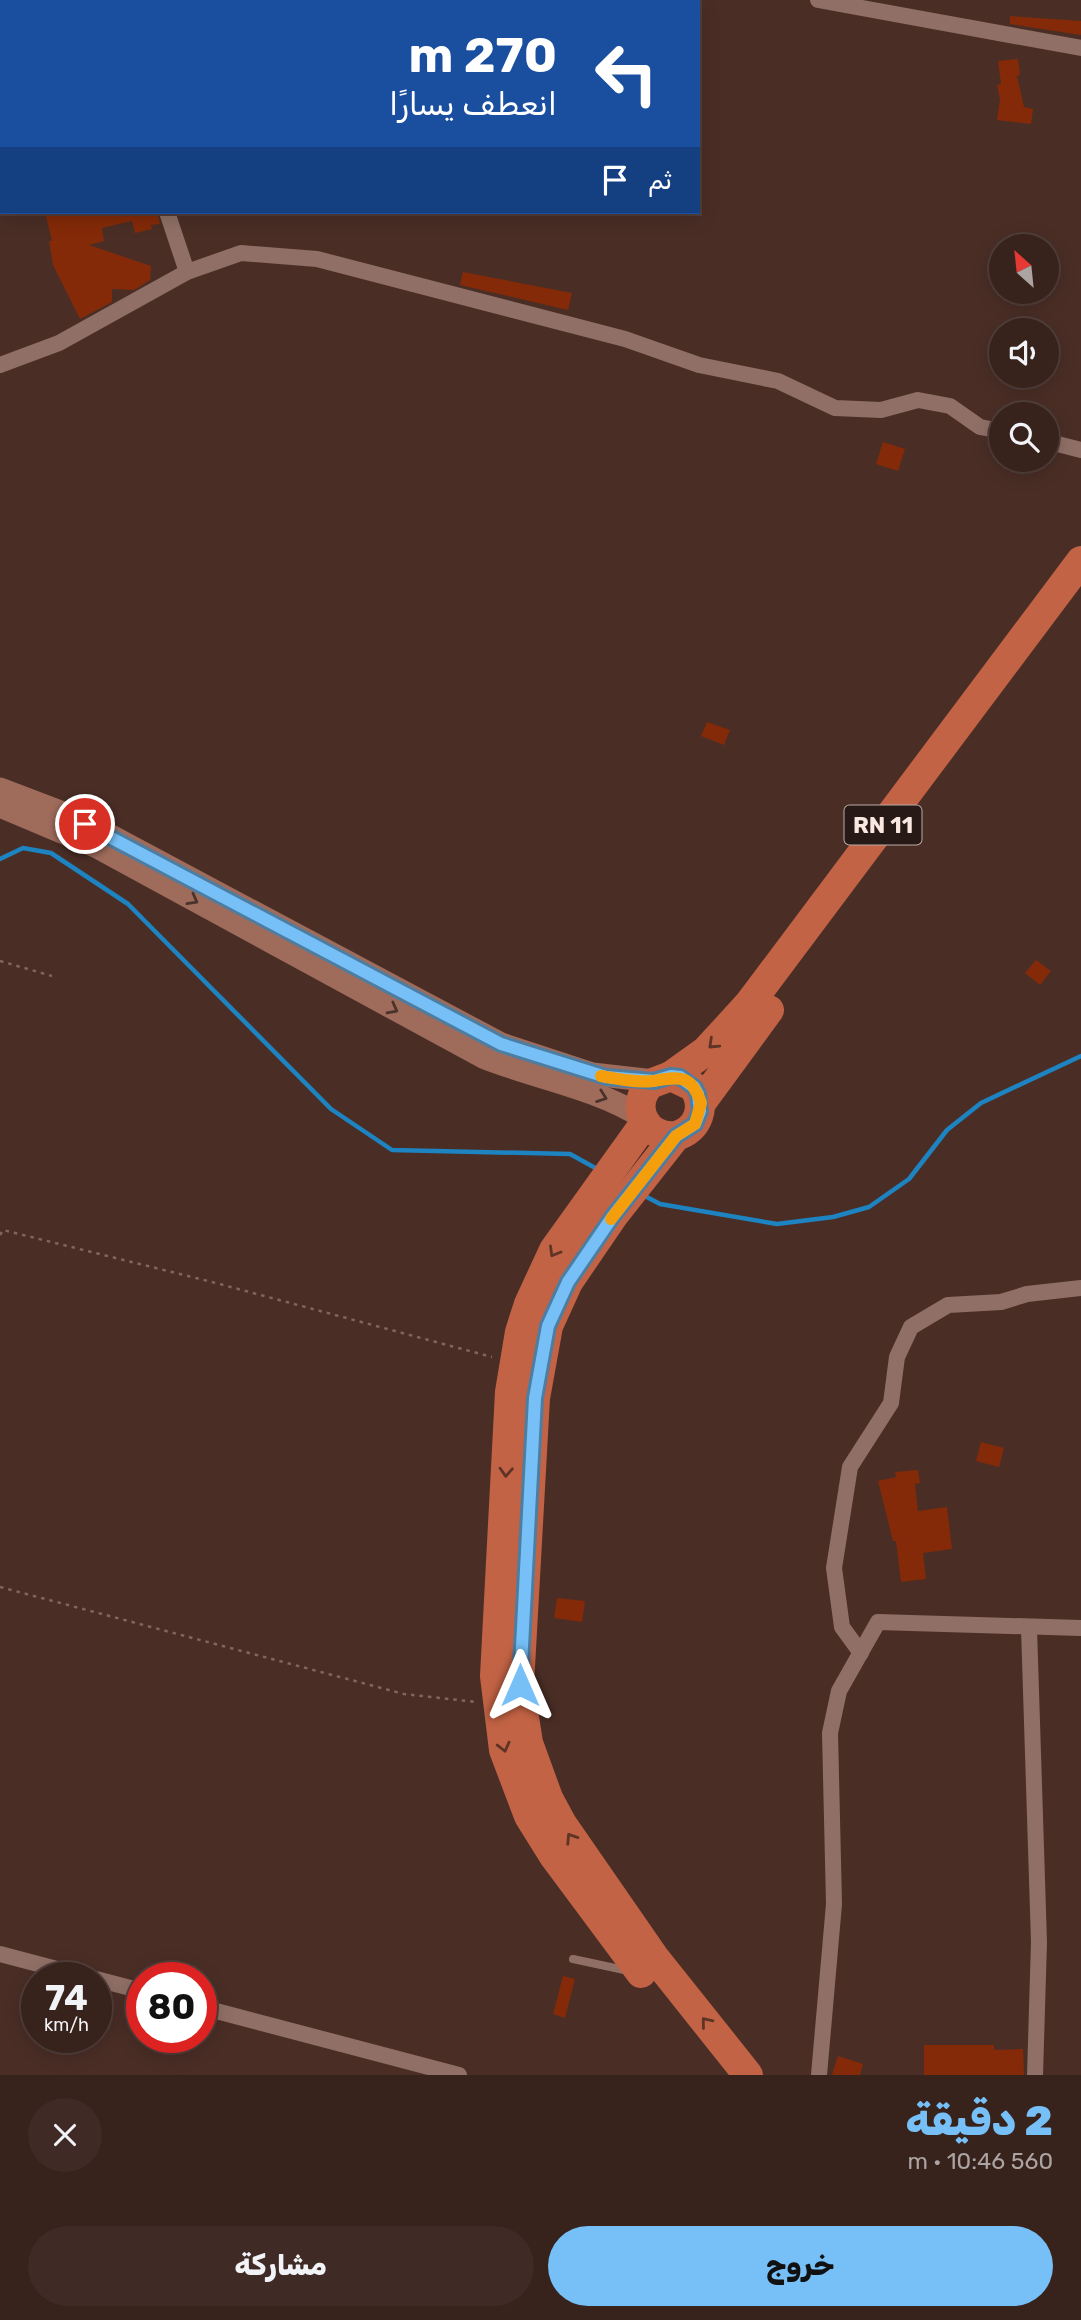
<!DOCTYPE html>
<html lang="ar">
<meta charset="utf-8">
<style>
body{margin:0;font-family:Rubik,"Noto Sans Arabic",sans-serif;background:#3f2a25;color:#f1f3f6;direction:rtl;height:100vh;display:flex;flex-direction:column;font-size:26px;white-space:nowrap}
*{box-sizing:border-box;margin:0}
p{font-size:23px;color:#aba4a3}
.icon{flex:none;width:38px;height:38px;fill:none;stroke:currentColor;stroke-width:2;stroke-linecap:round;stroke-linejoin:round}
.map{position:relative;height:2075px;overflow:hidden;direction:ltr}
.details{display:flex;flex-direction:column;background:#38221c;flex:1}
.details>*{flex:none}
.guide{position:absolute;left:0px;top:0px;width:700px;height:214px;box-shadow:0 4px 18px #0003,0 0 0 2px #523f3b;direction:rtl;background:#1a4fa0;color:#fff;overflow:hidden}
.needle{width:46px;rotate:333deg}
.fabs{position:absolute;left:989px;top:234px;display:grid;gap:14px}
.fabs a{display:grid;place-items:center;width:70px;height:70px;border-radius:50%;background:#38221c;box-shadow:0 4px 18px #0003,0 0 0 2px #523f3b;font-size:35px}
.speed{position:absolute;left:21px;top:1962px;display:flex;gap:14px;font-size:35px;font-weight:700;text-align:center}
.speed>*{display:grid;place-content:center;width:91px;height:91px;border-radius:50%;background:#38221c;box-shadow:0 4px 18px #0003,0 0 0 2px #523f3b;line-height:1}
.speed small{font-size:18px;font-weight:400}
.speed .limit{border:10px solid #d22;background:#fff;color:#111}
.pin{position:absolute;display:grid;place-items:center;width:60px;height:60px;color:#fff;margin:-30px;border:4px solid #fff;border-radius:50%;box-shadow:0 2px 7px #0007}
.me{position:absolute;width:77px;margin:-38px;rotate:0deg;stroke-linejoin:round;filter:drop-shadow(0 0 5px #0008)}
.turn{display:flex;align-items:center;gap:24px;height:147px;padding:0 28px;font-size:32px}
.turn .icon{width:91px;height:91px;stroke-width:2.5}
.turn b{display:block;font-size:49px;line-height:60px}
.then{display:flex;align-items:center;height:66px;padding:0 28px;background:#0003;gap:14px;font-size:26px}
.round{display:grid;place-items:center;flex:none;width:74px;height:74px;border-radius:37px;background:#3f2a25}
.headline{display:flex;align-items:center;justify-content:space-between;height:119px;padding:0 28px}
h1{font-size:42px;font-weight:800;line-height:52px;color:#76c0f7}
.button{display:flex;gap:14px;margin-top:auto;padding:14px 28px}
.button a{flex:1;height:80px;border-radius:42px;background:#76c0f7;color:#111;font-size:28px;font-weight:800;line-height:80px;text-align:center}
.button a+a{background:#3f2a25;color:#f1f3f6}
.map>svg:first-child{display:block}
</style>
<div class="map">
<svg width="1081" height="2075" viewBox="0 0 1081 2075">
<rect width="100%" height="100%" fill="#4a2e26"/>
<g fill="none" stroke-linecap="round" stroke-linejoin="round">
<!-- stream -->
<g stroke="#1d83c1" stroke-width="4.5">
<polyline points="0,859 23,848 51,853 128,904 331,1109 392,1150 570,1154 599,1170"/>
<polyline points="643,1195 660,1204 777,1224 833,1217 869,1207 909,1179 947,1130 981,1103 1081,1056"/>
</g>
</g>
<!-- building -->
<g fill="#842a08">
<polygon points="1010,16 1081,21 1081,35 1010,24"/>
<polygon points="1018,59 1020,75 1017,76 1024,107 1033,109 1031,124 997,120 1000,99 997,85 1001,84 998,61"/>
<polygon points="45,212 157,212 160,224 151,225 152,229 135,233 132,221 102,228 104,241 89,245 151,266 150,280 134,290 112,289 112,302 80,319 53,265 49,241 52,241"/>
<polygon points="463,272 572,293 568,310 460,285"/>
<polygon points="883,442 905,449 898,471 876,464"/>
<polygon points="707,722 730,730 724,745 701,736"/>
<polygon points="1036,960 1051,971 1040,985 1025,973"/>
<polygon points="981,1442 1004,1448 999,1467 976,1461"/>
<polygon points="918,1470 920,1483 915,1484 918,1511 947,1507 952,1549 923,1553 926,1579 901,1582 896,1541 893,1541 878,1481 896,1477 895,1472"/>
<polygon points="557,1598 585,1601 582,1622 554,1618"/>
<polygon points="563,1976 575,1979 565,2018 553,2014"/>
<polygon points="924,2045 994,2045 994,2050 1023,2049 1024,2075 924,2075"/>
<polygon points="838,2056 863,2064 860,2075 832,2075"/>
</g>
<g fill="none" stroke-linecap="round" stroke-linejoin="round">
<!-- path -->
<g stroke="#7f665f" stroke-width="2.5" stroke-dasharray="3.5 5" stroke-linecap="butt">
<polyline points="0,961 52,976"/>
<polyline points="0,1235 3,1230 212,1282 492,1357"/>
<polyline points="0,1587 404,1694 476,1702"/>
</g>
<!-- lane -->
<polyline stroke="#907066" stroke-width="8" points="573,1959 629,1971"/>
<!-- street -->
<g stroke="#907066" stroke-width="16">
<polyline points="818,0 1081,48"/>
<polyline points="113,2 114,0"/>
<polyline points="167,212 187,272"/>
<polyline points="0,365 59,343 187,272 241,253 317,259 625,339 699,365 778,381 835,408 881,410 918,400 950,406 980,427 1001,431"/>
<polyline points="1046,441 1081,450"/>
<polyline points="1029,1628 1039,1942 1035,2075"/>
<polyline points="861,1653 842,1627 834,1568 850,1467 891,1403 897,1357 911,1327 948,1305 1001,1302 1027,1294 1081,1288"/>
<polyline points="0,1954 91,1978"/>
<polyline points="96,1979 142,1991"/>
<polyline points="201,2007 459,2075"/>
<polyline points="819,2075 834,1904 830,1733 839,1691 878,1622 1081,1628"/>
</g>
<!-- secondary -->
<g stroke="#9f6c5c" stroke-width="23">
<polyline points="0,789 63,813 107,834 501,1044 592,1074 654,1081"/>
<path d="M0,806l97,41 386,210c52,21 111,30 159,60"/>
</g>
<!-- highway -->
<g stroke="#c36345" stroke-width="30">
<polyline points="671,1076 706,1051 749,1004 1081,561"/>
<polyline points="701,1103 769,1010"/>
<path d="M676,1136c-30,3 -47,-29 -26,-52l21,-8 23,11c12,20 5,42 -18,49l-63,80 -45,66 -20,44 -13,72 -16,287 9,58 20,55 14,26 92,133 94,118"/>
<polyline points="641,1973 554,1856 529,1816 504,1750 495,1676 510,1392 520,1332 529,1304 554,1250 645,1123"/>
</g>
</g>
<!-- one-way arrows -->
<defs><path id="oneway-chevron" d="M-2-3.5L2.5 0L-2 3.5" fill="none" stroke-width="1.6" stroke-linecap="round" stroke-linejoin="round" transform="scale(1.75)"/></defs>
<g stroke="#4b332b">
<use href="#oneway-chevron" transform="translate(193 900) rotate(29)"/>
<use href="#oneway-chevron" transform="translate(393 1009) rotate(28)"/>
<use href="#oneway-chevron" transform="translate(602 1097) rotate(20)"/>
</g>
<g stroke="#5e3426">
<use href="#oneway-chevron" transform="translate(713 1044) rotate(137)"/>
<use href="#oneway-chevron" transform="translate(554 1252) rotate(120)"/>
<use href="#oneway-chevron" transform="translate(506 1472) rotate(93)"/>
<use href="#oneway-chevron" transform="translate(504 1747) rotate(76)"/>
<use href="#oneway-chevron" transform="translate(571 1838) rotate(-123)"/>
<use href="#oneway-chevron" transform="translate(706 2022) rotate(-129)"/>
</g>
<g fill="none" stroke-linecap="round" stroke-linejoin="round">
<!-- route casing -->
<g stroke="#4d7da1" stroke-width="18">
<polyline id="route" points="85,824 501,1044 606,1077 654,1081 671,1076 680,1077 694,1087 698,1094 700,1111 695,1124 676,1136 613,1216 568,1282 548,1326 535,1398 520,1685"/>
</g>
<!-- route -->
<use href="#route" stroke="#76c0f7" stroke-width="12"/>
<!-- slow -->
<path stroke="#f59e0b" stroke-width="12" d="M601,1076c16,3 36,7 52,5 25,-4 38,-8 48,22l-6,21 -19,12 -65,83"/>
</g>
<g text-anchor="middle" dominant-baseline="central" stroke-width="7" stroke-linejoin="round" paint-order="stroke">
<!-- shield labels -->
<rect fill="#271a16" stroke="#baaaa4" stroke-width="2" x="844.5" y="805.5" width="77" height="39" rx="5"/>
<g font-size="23" font-weight="bold" fill="#f9e7e1">
<text x="883" y="825">RN 11</text>
</g>
</g>
</svg>
<div class="fabs">
<a><svg class="needle" viewBox="-14 -14 28 28"><path d="M0-13l5 13h-10z" fill="#e53935"/><path d="M0 13l5-13h-10z" fill="#aba4a3"/></svg></a>
<a><svg class="icon" aria-label="sound" viewBox="0 0 24 24"><path d="M4 9h4l5-4v14l-5-4H4zM17 9q2 3 0 6"/></svg></a>
<a><svg class="icon" aria-label="search" viewBox="0 0 24 24"><circle cx="10" cy="10" r="6"/><path d="M15 15l6 6"/></svg></a>
</div>
<div class="speed"><div>74<small>km/h</small></div><div class="limit">80</div></div>
<div class="pin" style="left:85px;top:824px;background:#d93025"><svg class="icon" aria-label="arrive" viewBox="0 0 24 24"><path d="M6 21V4h12l-3 4 3 4H6"/></svg></div>
<svg class="me" style="left:520px;top:1685px" viewBox="-20 -20 40 40"><path d="M0-17L14 15 0 8-14 15z" fill="#76c0f7" stroke="#fff" stroke-width="4"/></svg>
<div class="guide">
<div class="turn"><svg class="icon" aria-label="left" viewBox="0 0 24 24"><path d="M17 20v-9H6M10 6l-5 5 5 5"/></svg><div><b>270 m</b>انعطف يسارًا</div></div>
<div class="then">ثم<svg class="icon" aria-label="arrive" viewBox="0 0 24 24"><path d="M6 21V4h12l-3 4 3 4H6"/></svg></div>
</div>
</div>
<section class="details">
<div class="headline"><div><h1>2 دقيقة</h1><p>560 m · 10:46</p></div><a class="round"><svg class="icon" aria-label="close" viewBox="0 0 24 24"><path d="M6 6l12 12M18 6L6 18"/></svg></a></div>
<div class="button"><a>خروج</a><a>مشاركة</a></div>
</section>
